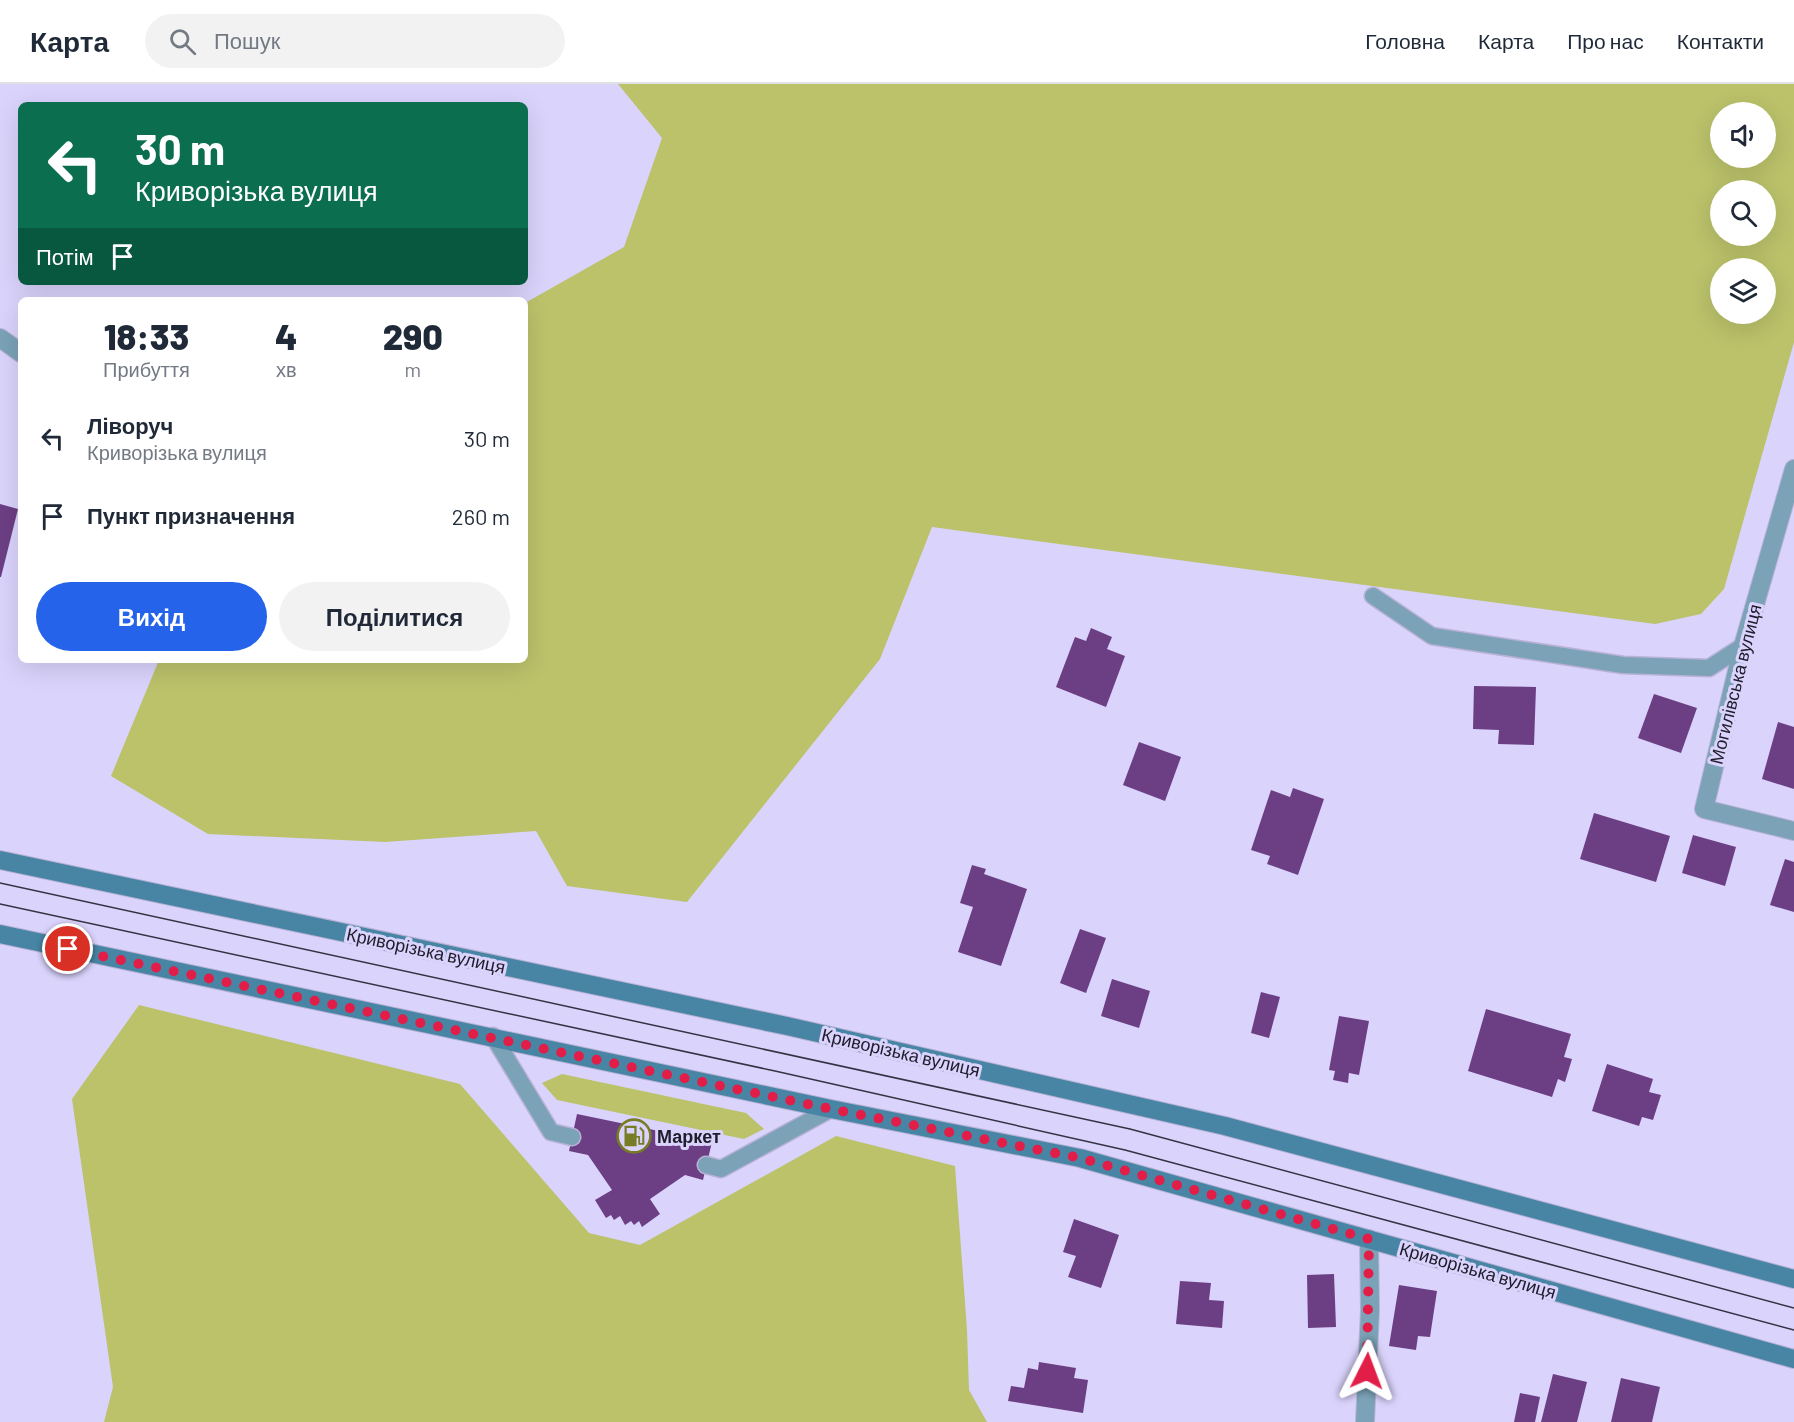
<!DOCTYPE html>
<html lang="uk">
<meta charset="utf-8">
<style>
body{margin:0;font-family:Barlow,sans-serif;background:#f2f2f3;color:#1f2937;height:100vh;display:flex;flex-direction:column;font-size:22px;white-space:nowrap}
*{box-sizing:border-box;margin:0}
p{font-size:20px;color:#747a83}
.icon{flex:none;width:33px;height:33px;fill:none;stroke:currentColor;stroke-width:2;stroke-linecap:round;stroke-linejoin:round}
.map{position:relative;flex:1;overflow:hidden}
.drawer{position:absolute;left:18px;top:213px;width:510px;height:366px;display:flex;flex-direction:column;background:#fff;border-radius:9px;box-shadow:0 6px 24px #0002}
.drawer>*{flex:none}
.top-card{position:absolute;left:18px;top:18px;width:510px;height:183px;border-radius:9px;box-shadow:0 6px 24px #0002;background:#0b6e4f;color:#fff;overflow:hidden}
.controls{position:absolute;left:1710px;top:18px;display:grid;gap:12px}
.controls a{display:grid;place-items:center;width:66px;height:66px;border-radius:50%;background:#fff;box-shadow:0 6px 24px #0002;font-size:30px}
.pin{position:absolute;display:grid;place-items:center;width:51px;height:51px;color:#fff;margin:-26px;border:3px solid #fff;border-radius:50%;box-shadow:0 2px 6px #0007}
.me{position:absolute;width:66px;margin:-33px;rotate:3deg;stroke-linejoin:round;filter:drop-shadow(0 0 4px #0008)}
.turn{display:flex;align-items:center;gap:21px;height:126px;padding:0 18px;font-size:27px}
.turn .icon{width:78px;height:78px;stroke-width:2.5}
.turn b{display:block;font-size:42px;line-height:51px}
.then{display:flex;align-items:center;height:57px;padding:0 18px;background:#0003;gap:12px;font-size:22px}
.eta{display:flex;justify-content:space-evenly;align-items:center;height:102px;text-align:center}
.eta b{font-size:36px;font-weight:800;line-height:42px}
.primary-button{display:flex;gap:12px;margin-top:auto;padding:12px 18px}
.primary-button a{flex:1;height:69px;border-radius:36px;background:#2563eb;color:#fff;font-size:24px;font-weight:800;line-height:69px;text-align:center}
.primary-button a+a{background:#f2f2f3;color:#1f2937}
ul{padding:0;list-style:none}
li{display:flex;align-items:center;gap:18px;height:78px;padding:0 18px}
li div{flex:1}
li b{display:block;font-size:22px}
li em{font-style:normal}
header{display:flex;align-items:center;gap:36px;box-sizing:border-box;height:84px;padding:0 30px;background:#fff;border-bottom:2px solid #e0e1e3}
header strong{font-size:28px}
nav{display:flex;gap:33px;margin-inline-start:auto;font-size:21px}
.search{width:420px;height:54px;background:#f2f2f3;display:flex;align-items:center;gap:15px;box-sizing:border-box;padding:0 21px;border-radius:33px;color:#747a83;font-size:22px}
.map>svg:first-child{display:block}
</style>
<header>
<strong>Карта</strong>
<div class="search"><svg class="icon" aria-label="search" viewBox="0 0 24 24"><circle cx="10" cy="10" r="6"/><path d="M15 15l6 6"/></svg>Пошук</div>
<nav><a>Головна</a><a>Карта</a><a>Про нас</a><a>Контакти</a></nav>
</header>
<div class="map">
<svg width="1794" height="1338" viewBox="0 0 1794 1338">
<rect width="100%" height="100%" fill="#dad3fc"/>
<!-- green -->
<g fill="#bbc26a" fill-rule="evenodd">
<path d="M618,0h1176v258l-70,247 -23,25 -46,10 -723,-97 -52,132 -193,243 -120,-16 -31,-55 -151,11 -177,-8 -97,-58 48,-116h366v-357l99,-56 38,-109zM1766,28v46h-46v-46zM1720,106h46v46h-46zM1766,184v46h-46v-46z"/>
<polygon points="139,921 460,1000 589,1149 640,1161 836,1052 955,1082 967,1246 969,1306 987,1338 104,1338 113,1303 72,1015"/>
<polygon points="562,990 746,1029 764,1045 744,1055 557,1016 542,999"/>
</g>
<!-- building -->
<g fill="#6c3f84">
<polygon points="0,420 18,425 1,493 0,493"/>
<polygon points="1091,544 1112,553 1107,565 1125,572 1106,623 1056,603 1075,553 1086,557"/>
<polygon points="1474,602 1536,603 1534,661 1498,660 1499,646 1473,645"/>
<polygon points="1654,610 1697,624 1681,669 1638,654"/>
<polygon points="1778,638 1794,643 1794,705 1762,695"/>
<polygon points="1139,658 1181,673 1165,717 1123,701"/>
<polygon points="1293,704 1324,715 1298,791 1267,780 1270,772 1251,766 1271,706 1290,713"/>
<polygon points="1594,729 1670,752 1656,798 1580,775"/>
<polygon points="1693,751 1736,763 1725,802 1682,789"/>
<polygon points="1785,775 1794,778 1794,828 1770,821"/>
<polygon points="972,781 986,785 984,790 1027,805 1001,882 958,868 973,823 960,819"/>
<polygon points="1080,845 1106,854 1086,909 1060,899"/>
<polygon points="1112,895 1150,907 1139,944 1101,932"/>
<polygon points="1261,908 1280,913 1269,954 1251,949"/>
<polygon points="1486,925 1571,950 1564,973 1572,975 1565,998 1558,995 1552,1013 1468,987"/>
<polygon points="1339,932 1369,937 1359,991 1349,989 1348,999 1333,996 1335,987 1329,986"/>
<polygon points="1607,980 1653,995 1649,1008 1661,1011 1653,1036 1642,1033 1639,1042 1592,1027"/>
<polygon points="577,1030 712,1058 703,1096 685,1091 650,1115 660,1130 642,1143 639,1137 634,1141 631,1137 625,1141 620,1132 614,1136 611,1131 606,1134 595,1116 612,1106 588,1071 569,1067"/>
<polygon points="1074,1135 1119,1151 1101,1204 1068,1193 1076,1172 1063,1168"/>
<polygon points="1334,1190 1336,1243 1308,1244 1307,1191"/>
<polygon points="1180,1197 1211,1199 1209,1216 1224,1217 1222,1244 1176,1240"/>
<polygon points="1399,1201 1437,1207 1430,1253 1418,1252 1416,1266 1389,1262"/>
<polygon points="1039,1278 1076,1284 1074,1294 1088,1296 1083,1329 1008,1317 1011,1302 1024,1304 1028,1284 1038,1286"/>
<polygon points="1553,1290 1587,1298 1577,1338 1541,1338"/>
<polygon points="1621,1294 1660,1303 1652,1338 1611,1338"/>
<polygon points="1520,1309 1540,1313 1535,1338 1514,1338"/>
</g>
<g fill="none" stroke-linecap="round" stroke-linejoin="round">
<!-- lane casing -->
<g stroke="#b8b2d6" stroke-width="19">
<g id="lane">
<polyline points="1373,512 1432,552 1623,581 1709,584 1743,562"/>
<polyline points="493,952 551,1048 572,1053"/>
<polyline points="706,1081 721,1085 831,1025"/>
</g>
</g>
<!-- street casing -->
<g stroke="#b8b2d6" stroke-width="20">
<g id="street">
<polyline points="0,254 21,269"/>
<polyline points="1794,385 1743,562 1704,725 1794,747"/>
<polyline points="1365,1338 1370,1226 1369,1155"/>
</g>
</g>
<!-- secondary casing -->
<g stroke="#b8b2d6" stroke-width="20">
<g id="secondary">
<polyline points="0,776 787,942 1225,1042 1794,1195"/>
<polyline points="0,850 831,1025 1080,1074 1794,1275"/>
</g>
</g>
<!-- lane -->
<use href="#lane" stroke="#7ba2b7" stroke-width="16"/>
<!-- street -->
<use href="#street" stroke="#7ba2b7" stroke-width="18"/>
<!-- secondary -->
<use href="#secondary" stroke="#4885a5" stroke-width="18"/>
<!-- tram -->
<g stroke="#363244" stroke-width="1.5">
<polyline points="0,799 1130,1045 1794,1224"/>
<polyline points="0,820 775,987 1125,1066 1794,1246"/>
</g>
</g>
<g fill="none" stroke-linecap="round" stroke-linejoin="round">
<!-- route -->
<polyline stroke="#e11d48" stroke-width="10" stroke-dasharray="0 18" points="68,865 831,1025 1080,1074 1369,1155 1367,1287"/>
</g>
<!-- icons -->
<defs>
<g id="fuel-ring" transform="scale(1.725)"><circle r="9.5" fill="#dad3fc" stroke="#777c25" stroke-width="1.5"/><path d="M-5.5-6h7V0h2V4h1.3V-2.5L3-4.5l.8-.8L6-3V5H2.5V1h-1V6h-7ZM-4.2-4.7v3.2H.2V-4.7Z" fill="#777c25"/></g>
</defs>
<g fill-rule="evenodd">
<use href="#fuel-ring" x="634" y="1052"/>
</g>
<g text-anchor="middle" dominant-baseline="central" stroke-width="6" stroke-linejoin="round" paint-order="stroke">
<!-- street labels -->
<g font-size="18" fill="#1f1c2b" stroke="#dad3fc">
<text transform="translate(1735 600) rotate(-76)">Могилівська вулиця</text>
<text transform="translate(426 866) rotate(12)">Криворізька вулиця</text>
<text transform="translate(901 968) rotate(13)">Криворізька вулиця</text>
<text transform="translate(1478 1186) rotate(16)">Криворізька вулиця</text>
</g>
<!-- poi labels -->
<g font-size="18" font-weight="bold" fill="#1f1c2b" stroke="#dad3fc" text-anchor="start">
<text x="657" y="1052">Маркет</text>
</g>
</g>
</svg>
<div class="controls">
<a><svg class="icon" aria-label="sound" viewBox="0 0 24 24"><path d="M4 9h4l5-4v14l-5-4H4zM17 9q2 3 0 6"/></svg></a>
<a><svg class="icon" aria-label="search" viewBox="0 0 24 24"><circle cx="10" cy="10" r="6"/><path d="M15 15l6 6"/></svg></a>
<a><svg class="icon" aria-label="layers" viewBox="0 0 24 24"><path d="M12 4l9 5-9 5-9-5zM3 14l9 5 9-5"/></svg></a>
</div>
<div class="pin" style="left:68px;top:865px;background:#d93025"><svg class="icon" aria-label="arrive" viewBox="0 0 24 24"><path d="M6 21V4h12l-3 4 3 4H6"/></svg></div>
<svg class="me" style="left:1367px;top:1287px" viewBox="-20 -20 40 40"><path d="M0-17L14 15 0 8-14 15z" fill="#e11d48" stroke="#fff" stroke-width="4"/></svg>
<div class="top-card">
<div class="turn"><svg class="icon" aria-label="left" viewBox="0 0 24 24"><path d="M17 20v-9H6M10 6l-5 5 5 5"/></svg><div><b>30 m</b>Криворізька вулиця</div></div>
<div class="then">Потім<svg class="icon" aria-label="arrive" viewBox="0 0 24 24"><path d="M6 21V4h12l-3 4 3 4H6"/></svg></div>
</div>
<section class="drawer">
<div class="eta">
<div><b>18:33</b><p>Прибуття</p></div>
<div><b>4</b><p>хв</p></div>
<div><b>290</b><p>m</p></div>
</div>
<ul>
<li><svg class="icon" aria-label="left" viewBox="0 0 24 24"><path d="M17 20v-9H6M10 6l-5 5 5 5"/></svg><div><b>Ліворуч</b><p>Криворізька вулиця</p></div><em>30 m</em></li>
<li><svg class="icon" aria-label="arrive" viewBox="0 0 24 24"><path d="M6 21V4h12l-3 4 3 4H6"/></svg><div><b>Пункт призначення</b></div><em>260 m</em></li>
</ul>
<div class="primary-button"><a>Вихід</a><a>Поділитися</a></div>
</section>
</div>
